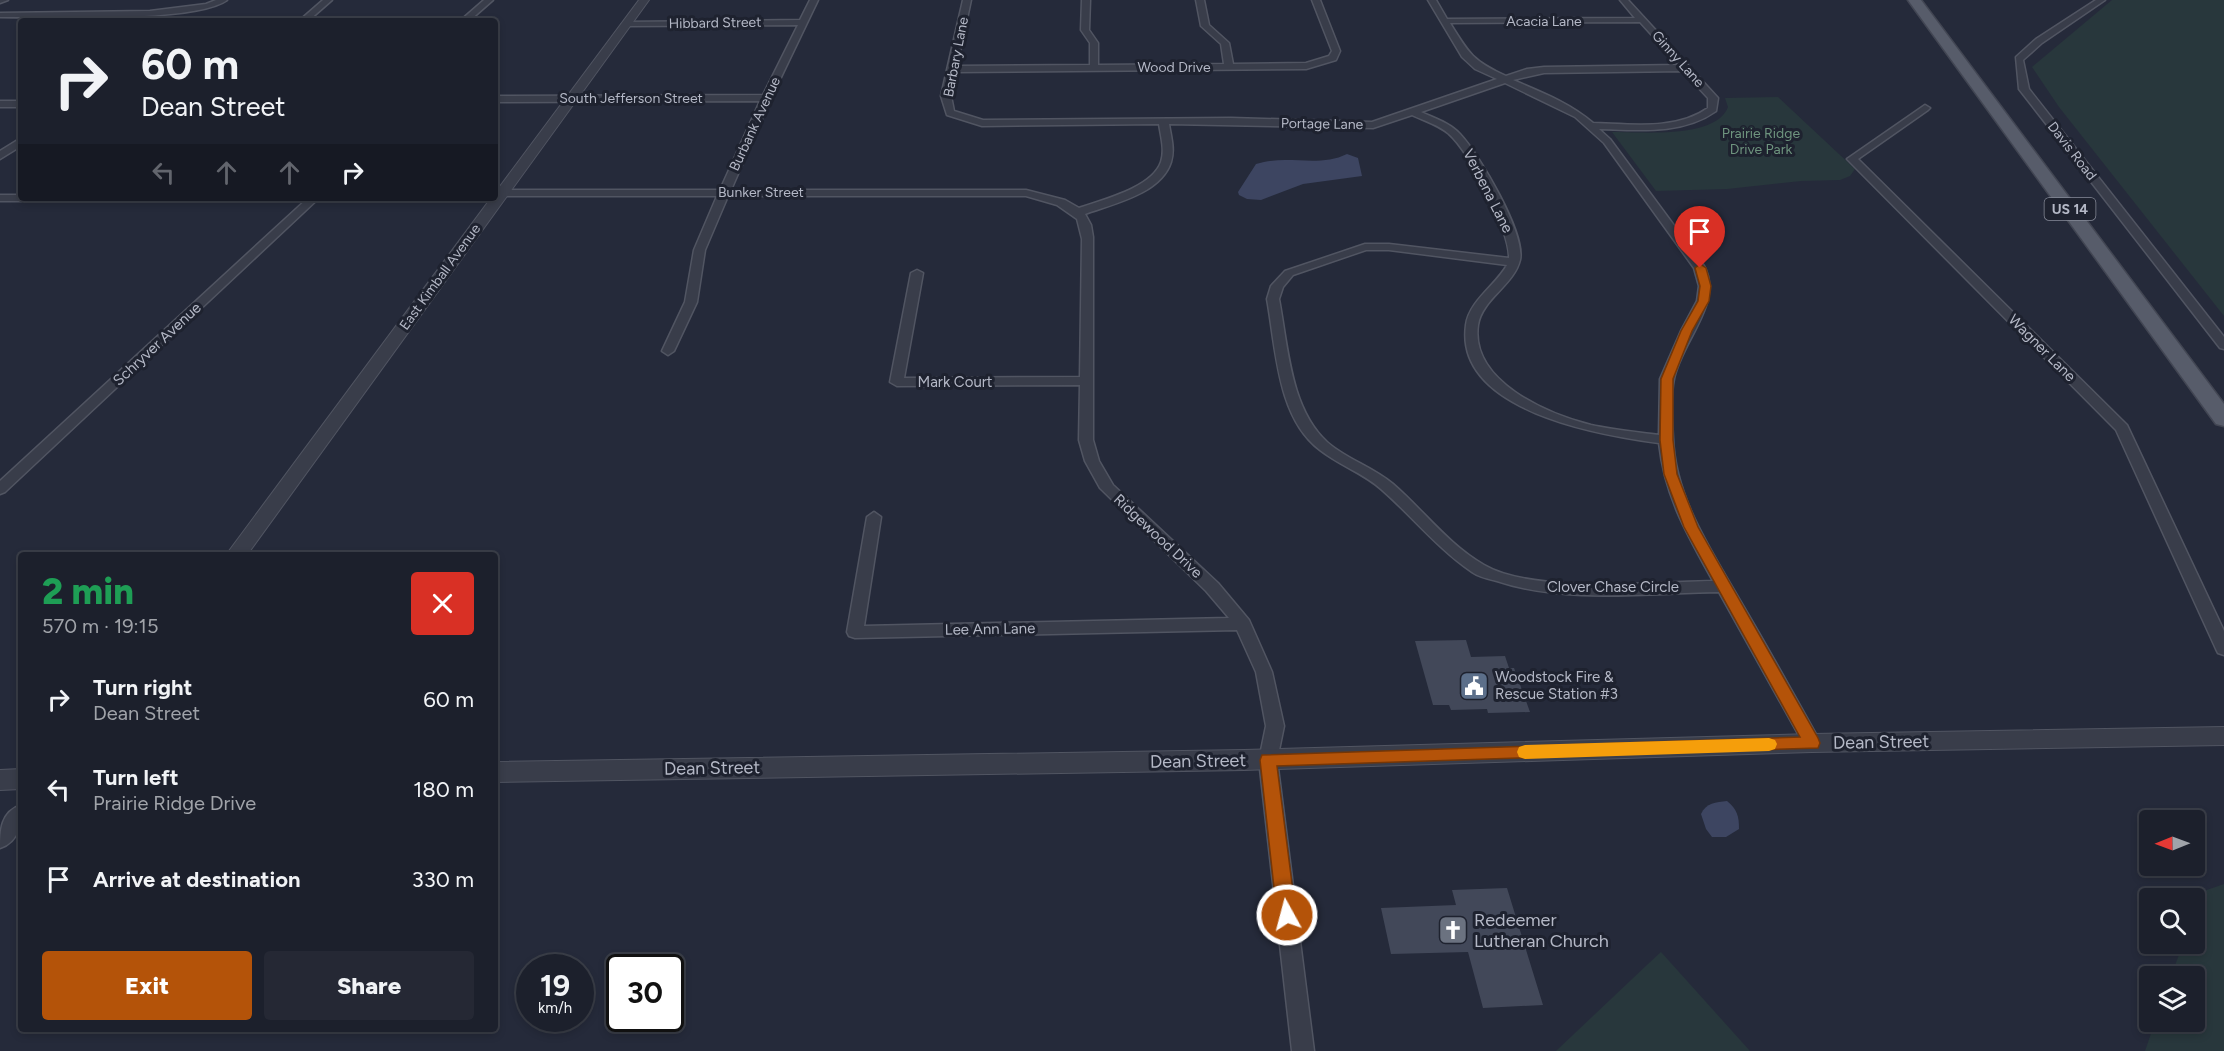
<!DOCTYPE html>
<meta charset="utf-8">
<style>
body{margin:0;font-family:Figtree,sans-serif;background:#252834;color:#f1f3f6;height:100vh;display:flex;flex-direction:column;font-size:22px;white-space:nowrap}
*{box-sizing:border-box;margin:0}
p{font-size:20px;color:#a0a3a9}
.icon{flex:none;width:33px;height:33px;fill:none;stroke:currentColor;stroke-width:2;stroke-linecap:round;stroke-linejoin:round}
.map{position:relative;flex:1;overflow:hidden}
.panel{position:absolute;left:18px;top:552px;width:480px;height:480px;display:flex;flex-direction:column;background:#1c202c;border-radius:6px;box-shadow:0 3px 9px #0003,0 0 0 2px #3a3e48}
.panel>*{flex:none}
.guide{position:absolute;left:18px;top:18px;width:480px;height:183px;border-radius:6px;box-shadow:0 3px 9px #0003,0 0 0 2px #3a3e48;background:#1c202c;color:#f1f3f6;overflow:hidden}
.needle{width:39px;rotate:269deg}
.controls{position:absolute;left:2139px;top:810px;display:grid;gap:12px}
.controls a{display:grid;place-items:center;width:66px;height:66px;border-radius:6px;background:#1c202c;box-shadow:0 3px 9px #0003,0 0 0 2px #3a3e48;font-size:30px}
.speed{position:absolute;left:516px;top:954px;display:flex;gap:12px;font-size:30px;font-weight:700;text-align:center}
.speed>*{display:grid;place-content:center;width:78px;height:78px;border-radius:50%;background:#1c202c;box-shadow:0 3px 9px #0003,0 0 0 2px #3a3e48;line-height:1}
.speed small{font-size:15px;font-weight:400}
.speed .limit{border:3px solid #111;border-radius:9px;background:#fff;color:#111}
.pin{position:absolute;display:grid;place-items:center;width:51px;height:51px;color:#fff;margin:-62px -26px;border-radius:50% 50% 50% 0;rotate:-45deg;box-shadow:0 0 6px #0007}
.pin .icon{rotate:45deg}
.me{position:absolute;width:66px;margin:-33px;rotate:353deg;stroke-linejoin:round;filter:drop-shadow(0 0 4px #0008)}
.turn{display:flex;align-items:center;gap:21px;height:126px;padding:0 24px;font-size:27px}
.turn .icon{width:78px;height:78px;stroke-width:2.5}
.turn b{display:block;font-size:42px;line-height:51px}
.lanes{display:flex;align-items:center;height:57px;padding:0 24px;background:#0003;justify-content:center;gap:30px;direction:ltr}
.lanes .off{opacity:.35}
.round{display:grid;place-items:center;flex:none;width:63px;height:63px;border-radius:6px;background:#252834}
.overview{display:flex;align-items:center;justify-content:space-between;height:102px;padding:0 24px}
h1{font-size:36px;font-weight:800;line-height:45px;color:#1e9e55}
.action{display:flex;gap:12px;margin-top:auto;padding:12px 24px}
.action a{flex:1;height:69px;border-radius:6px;background:#b45309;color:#fff;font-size:24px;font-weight:800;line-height:69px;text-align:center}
.action a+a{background:#252834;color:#f1f3f6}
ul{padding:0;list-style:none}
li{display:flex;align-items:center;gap:18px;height:90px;padding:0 24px}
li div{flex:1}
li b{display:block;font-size:22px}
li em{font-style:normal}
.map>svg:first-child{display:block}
</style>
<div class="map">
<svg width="2224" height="1051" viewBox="0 0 2224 1051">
<rect width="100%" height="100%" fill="#252a3a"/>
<!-- green -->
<g fill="#28373c">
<polygon points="2112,0 2224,0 2224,316 2059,107 2032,67"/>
<path d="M1778,97l77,72 -5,7 -10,4 -39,1 -74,8 -71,2 -44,-59c29,0 104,7 116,-25l-3,-9z"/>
<polygon points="2224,884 2224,1051 2145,1051 2155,1022 2194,1022 2194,976 2171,976 2183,944 2194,944 2195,910 2201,892"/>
<polygon points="1661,952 1750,1051 1556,1051 1648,964"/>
</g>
<!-- water -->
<g fill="#3d4561">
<path d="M1347,154l11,4 4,18 -59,8 -42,16 -14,-1 -8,-4 -1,-3 18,-28c30,-10 63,4 91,-10z"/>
<path d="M1727,801c10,8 12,15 12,28l-13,8h-14l-6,-8 -5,-15c5,-11 15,-12 26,-13z"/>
</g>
<!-- building -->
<g fill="#424859">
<polygon points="1466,640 1471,657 1505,656 1509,668 1514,668 1530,712 1488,713 1487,709 1451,710 1449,705 1433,705 1415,641"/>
<polygon points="1507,888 1543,1005 1483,1008 1468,952 1391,954 1381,908 1456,905 1452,890"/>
</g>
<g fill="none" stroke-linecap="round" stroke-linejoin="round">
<!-- minor casing -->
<g stroke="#515562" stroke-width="3">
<g id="minor">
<polygon points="0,0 8,0 0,3"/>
<path d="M216,0h11c-31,23 -182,17 -227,17v-4l150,-2 56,-7z"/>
<polygon points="323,0 332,0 308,21 299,21"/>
<polygon points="484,0 493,0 469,21 460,21"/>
<path d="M810,0h8l-47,98 -40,92h295l39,10 14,8c23,-8 73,-20 82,-46 4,-12 0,-25 -2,-38l-177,2 -35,-11 -6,-19 22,-96h8l-14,66 133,-1v-22l-9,-13 1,-30h8l-1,30 9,13v22l126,-1 -3,-20 -20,-18 -5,-26h8l5,25 20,18 4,21 73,-1 23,-7 3,-5 -20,-51h8l20,51 -4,9 -30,9 -350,3 -5,24 3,15 29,9 248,-2 141,4 125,-43 -22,-10 -13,-12 -34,-57h8l11,19 188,-1 -15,-18h8l90,98 -2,13c-34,24 -77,19 -117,18l11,10 94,127c20,37 -23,76 -30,113 -4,18 -2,41 -1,59 2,61 40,115 69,166 26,44 51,89 76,134l3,5 -3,5 -6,2 -6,-2 -87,-156c-71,1 -154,12 -222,-11 -8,-2 -18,-4 -25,-9 -34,-23 -60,-56 -91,-83 -18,-16 -42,-24 -61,-39 -43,-32 -44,-102 -53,-151l4,-13 14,-15 80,-27h24l120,14c1,-27 -39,-106 -60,-124 -10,-9 -24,-13 -37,-19l-39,13 -204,-4c2,13 6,25 2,38 -10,32 -59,42 -86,52l6,11 2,12v203l6,21 14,24 105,98 31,37 23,52 12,54 -7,34 37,291h-22l-33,-291 7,-34 -10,-54 -19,-42 -382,8 -6,-2 -2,-4 20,-115 7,-5 7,5 -17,109 365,-8 -23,-27 -106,-103 -15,-27 -6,-21 1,-55 -183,1 -7,-4 21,-109 6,-3 6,3 -19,105 176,-1 2,-138 -5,-20 -20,-14 -31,-9h-298l-23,54 -8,52 -23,49 -6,4 -6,-4 23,-49 9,-52 23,-54h-222v-6h225l40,-89 -265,1v-6l268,-1 35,-70 -172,1 -4,-2 4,-2 174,-2zM1640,22l39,43 -135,2 -17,2 -21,7c-33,-15 -37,-22 -56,-53zM1683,71l25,27v10c-33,23 -77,16 -115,15 -23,-20 -52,-31 -80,-43l31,-7zM1505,83l70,34 29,26 90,125 5,18 -2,15 -16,30 -21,48 -1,56c-22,-3 -45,-5 -68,-10 -44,-11 -121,-44 -113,-100 4,-26 36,-40 42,-65 6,-26 -41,-106 -60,-126 -10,-11 -26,-16 -39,-22zM1366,250h23l118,15c-11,20 -38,36 -41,60 -12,86 134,110 193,118 6,54 28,91 54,138 -59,1 -179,13 -229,-16 -35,-20 -61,-55 -91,-81 -20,-17 -47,-25 -66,-42 -37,-34 -39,-96 -48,-143l4,-12 10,-12z"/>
<polygon points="2096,0 2105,0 2042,43 2023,60 2029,89 2224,337 2224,349 2220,348 2019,89 2016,57 2036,39"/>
<rect x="0" y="101" width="21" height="6"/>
<polygon points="1925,105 1930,108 1928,110 1858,159 2127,425 2224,631 2224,655 2218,653 2216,649 2116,430 1847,159"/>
<polygon points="21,138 21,146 0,159 0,151"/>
<polygon points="0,195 21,195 21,198 26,198 21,201 0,201"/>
<polygon points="308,198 319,198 5,492 0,494 0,481"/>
<path d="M21,805c0,18 -1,36 -21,43 0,-18 1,-36 21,-43z"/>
</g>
</g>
<!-- tertiary casing -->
<g stroke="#515562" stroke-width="2">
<g id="tertiary">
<polygon points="639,0 649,0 247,555 226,555 491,198 495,198 495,193"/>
<polygon points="2224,727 2224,745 1812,752 1244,770 495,782 495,762 1244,750 1812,734"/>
<polygon points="21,769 21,789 0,790 0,770"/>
</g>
</g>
<!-- primary casing -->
<g stroke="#424653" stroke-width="3">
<polygon id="primary" points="1908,0 1921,0 2224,404 2224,426 2216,424"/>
</g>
<!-- minor -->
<use href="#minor" fill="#393d4a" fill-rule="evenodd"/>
<!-- tertiary -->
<use href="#tertiary" fill="#393d4a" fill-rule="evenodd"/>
<!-- primary -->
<use href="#primary" fill="#575c6a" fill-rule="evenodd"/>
</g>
<!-- route -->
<polygon fill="#b45309" stroke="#753606" stroke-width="1.5" points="1700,264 1706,268 1711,286 1709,301 1692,331 1673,379 1673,440 1677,474 1698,527 1818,738 1820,743 1818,748 1277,766 1296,915 1293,921 1287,923 1280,921 1277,915 1260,760 1262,755 1800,737 1684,527 1664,474 1660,440 1661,379 1681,331 1698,301 1700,286 1695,268"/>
<!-- slow -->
<polygon fill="#f59e0b" points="1769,738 1775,740 1777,744 1775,749 1769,751 1525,759 1519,757 1517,752 1519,747 1525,745"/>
<!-- icons -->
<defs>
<g id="civic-square" transform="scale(1.5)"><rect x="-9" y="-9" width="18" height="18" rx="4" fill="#5c6f8a" stroke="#1e222f"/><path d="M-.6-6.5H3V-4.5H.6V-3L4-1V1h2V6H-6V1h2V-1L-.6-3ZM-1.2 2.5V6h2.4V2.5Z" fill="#fff"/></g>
<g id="church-square" transform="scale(1.5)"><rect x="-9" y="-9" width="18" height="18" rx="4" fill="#6b7280" stroke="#1e222f"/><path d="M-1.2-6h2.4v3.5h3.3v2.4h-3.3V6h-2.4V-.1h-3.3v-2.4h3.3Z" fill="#fff"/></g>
</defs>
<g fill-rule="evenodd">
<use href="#civic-square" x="1474" y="686"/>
<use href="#church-square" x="1453" y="930"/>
</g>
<g text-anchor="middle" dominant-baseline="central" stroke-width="6" stroke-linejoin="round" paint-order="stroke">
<!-- far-street labels -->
<g font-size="14" fill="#b4b8c6" stroke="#1e222f">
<text x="1544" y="21">Acacia Lane</text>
<text transform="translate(715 23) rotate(-1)">Hibbard Street</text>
<text transform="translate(956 57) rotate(-79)">Barbary Lane</text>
<text transform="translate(1678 59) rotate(48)">Ginny Lane</text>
<text x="1174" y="67">Wood Drive</text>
<text x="631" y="98">South Jefferson Street</text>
<text transform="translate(755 124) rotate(-65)">Burbank Avenue</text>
<text transform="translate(1322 124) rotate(1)">Portage Lane</text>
<text transform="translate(2072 151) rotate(52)">Davis Road</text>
<text x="761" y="192">Bunker Street</text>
<text transform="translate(440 277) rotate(-54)">East Kimball Avenue</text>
</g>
<!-- far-park labels -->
<g font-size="14" fill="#6e947e" stroke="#1e222f">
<text x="1761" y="133">Prairie Ridge<tspan x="1761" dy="16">Drive Park</tspan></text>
</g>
<!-- shield labels -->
<rect fill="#1e222f" stroke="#878b99" stroke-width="1.5" x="2044.5" y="198" width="51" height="22" rx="4.5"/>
<g font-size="14" font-weight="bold" fill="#b4b8c6">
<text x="2070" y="209">US 14</text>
</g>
<!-- street labels -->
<g font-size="15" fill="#b4b8c6" stroke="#1e222f">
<text transform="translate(1488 191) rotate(63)">Verbena Lane</text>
<text transform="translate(157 344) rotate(-43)">Schryver Avenue</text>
<text transform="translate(2042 348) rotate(45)">Wagner Lane</text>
<text x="955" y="382">Mark Court</text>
<text transform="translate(1158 536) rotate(43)">Ridgewood Drive</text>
<text x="1613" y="587">Clover Chase Circle</text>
<text transform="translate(990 629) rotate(-1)">Lee Ann Lane</text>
</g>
<!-- poi labels -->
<g font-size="15" fill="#b4b8c6" stroke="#1e222f" text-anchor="start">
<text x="1495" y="677">Woodstock Fire &amp;<tspan x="1495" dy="17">Rescue Station #3</tspan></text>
</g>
<!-- near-street labels -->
<g font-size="18" fill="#b4b8c6" stroke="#1e222f">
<text transform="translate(1881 742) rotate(-1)">Dean Street</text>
<text transform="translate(1198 761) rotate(-1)">Dean Street</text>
<text transform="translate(712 768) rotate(-1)">Dean Street</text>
</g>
<!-- near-poi labels -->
<g font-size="18" fill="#b4b8c6" stroke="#1e222f" text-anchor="start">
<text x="1474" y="920">Redeemer<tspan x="1474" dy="21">Lutheran Church</tspan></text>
</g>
</g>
</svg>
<div class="controls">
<a><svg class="needle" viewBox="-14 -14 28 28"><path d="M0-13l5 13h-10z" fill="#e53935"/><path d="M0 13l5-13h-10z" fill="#a0a3a9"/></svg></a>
<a><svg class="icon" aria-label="search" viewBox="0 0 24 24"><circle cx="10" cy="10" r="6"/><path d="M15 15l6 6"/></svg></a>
<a><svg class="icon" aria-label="layers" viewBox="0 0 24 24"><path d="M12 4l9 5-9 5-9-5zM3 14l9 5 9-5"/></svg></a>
</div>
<div class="speed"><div>19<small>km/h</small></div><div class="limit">30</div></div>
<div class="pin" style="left:1700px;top:268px;background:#d93025"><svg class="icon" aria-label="arrive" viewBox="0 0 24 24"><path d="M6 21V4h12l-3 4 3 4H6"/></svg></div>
<svg class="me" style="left:1287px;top:915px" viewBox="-20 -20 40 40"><circle r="17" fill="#b45309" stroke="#fff" stroke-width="3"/><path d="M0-11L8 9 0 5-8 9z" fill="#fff"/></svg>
<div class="guide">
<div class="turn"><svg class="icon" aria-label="right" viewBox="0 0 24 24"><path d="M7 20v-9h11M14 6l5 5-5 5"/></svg><div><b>60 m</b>Dean Street</div></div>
<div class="lanes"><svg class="icon off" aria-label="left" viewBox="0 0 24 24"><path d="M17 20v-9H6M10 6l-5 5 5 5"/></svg><svg class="icon off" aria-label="ahead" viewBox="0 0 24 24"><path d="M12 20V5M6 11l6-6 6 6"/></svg><svg class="icon off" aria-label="ahead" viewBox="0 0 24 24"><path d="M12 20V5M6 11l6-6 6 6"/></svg><svg class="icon" aria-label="right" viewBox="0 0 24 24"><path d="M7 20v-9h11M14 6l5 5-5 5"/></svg></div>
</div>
<section class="panel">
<div class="overview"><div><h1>2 min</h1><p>570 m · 19:15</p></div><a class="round" style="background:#d93025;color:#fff"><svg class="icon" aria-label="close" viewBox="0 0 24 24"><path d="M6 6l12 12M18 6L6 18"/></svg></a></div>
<ul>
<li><svg class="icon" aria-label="right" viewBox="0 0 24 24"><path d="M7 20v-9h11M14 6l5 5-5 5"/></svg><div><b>Turn right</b><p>Dean Street</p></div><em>60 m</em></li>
<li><svg class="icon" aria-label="left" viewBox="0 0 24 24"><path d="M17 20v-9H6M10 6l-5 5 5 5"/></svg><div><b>Turn left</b><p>Prairie Ridge Drive</p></div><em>180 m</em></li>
<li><svg class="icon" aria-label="arrive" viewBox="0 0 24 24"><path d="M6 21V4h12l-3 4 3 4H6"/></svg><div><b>Arrive at destination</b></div><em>330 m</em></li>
</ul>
<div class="action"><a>Exit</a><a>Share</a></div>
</section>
</div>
